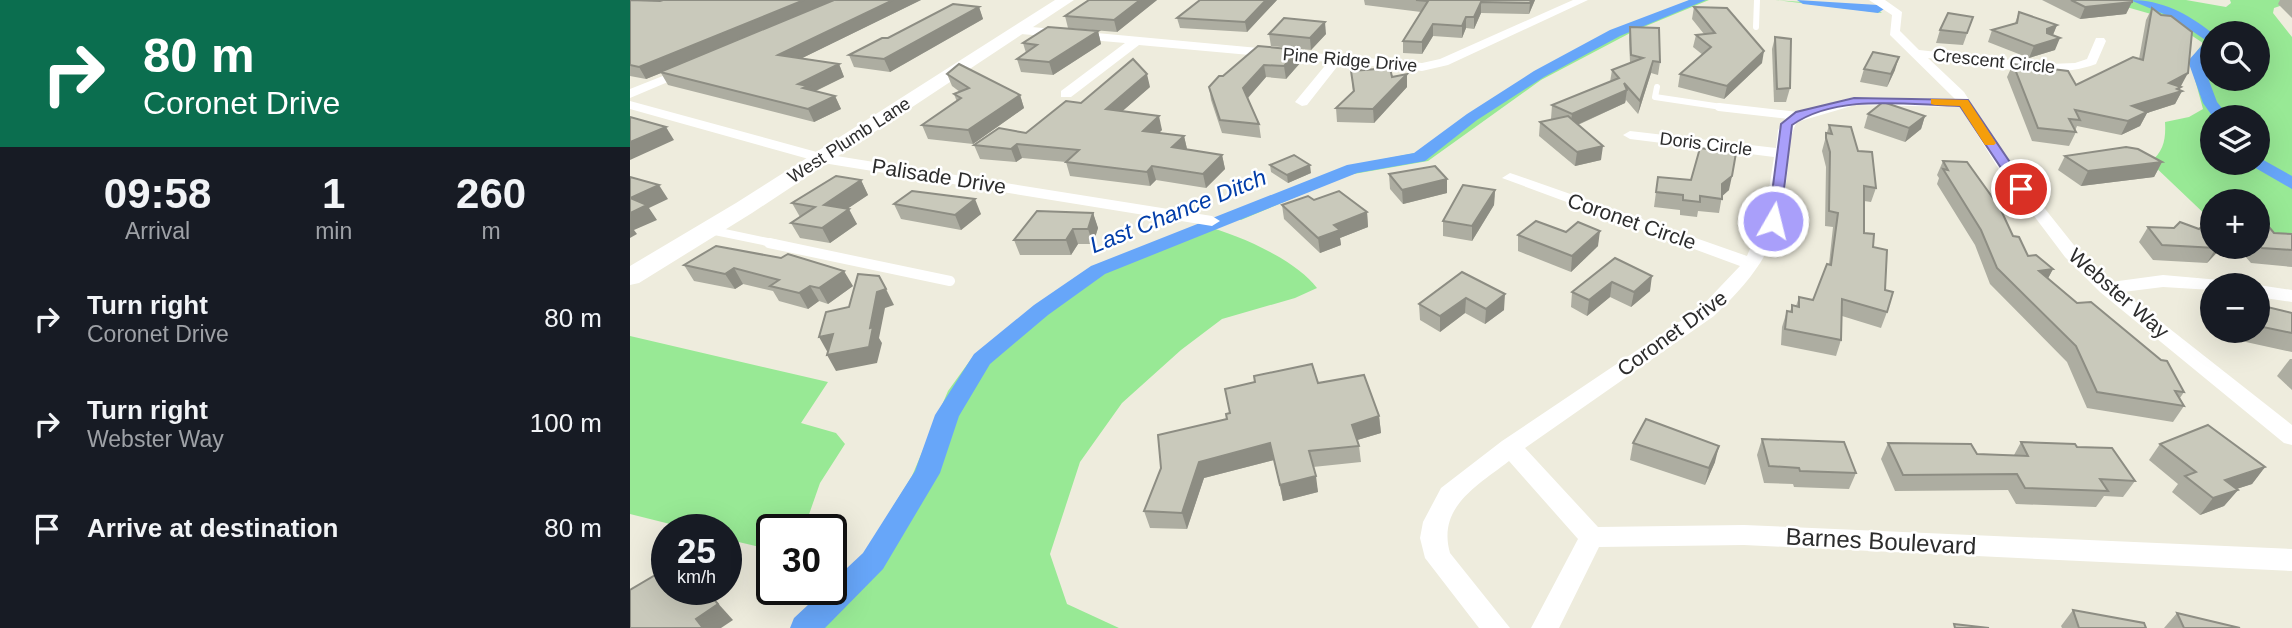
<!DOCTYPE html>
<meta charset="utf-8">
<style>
body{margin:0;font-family:Arial,sans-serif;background:#20242c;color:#f1f3f6;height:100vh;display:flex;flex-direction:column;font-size:26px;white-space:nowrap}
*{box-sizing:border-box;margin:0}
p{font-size:23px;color:#9ea1a6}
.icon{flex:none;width:38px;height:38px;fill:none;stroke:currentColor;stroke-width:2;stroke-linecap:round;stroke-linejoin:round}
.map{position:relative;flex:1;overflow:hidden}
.side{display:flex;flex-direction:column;background:#171b24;width:630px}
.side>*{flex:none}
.top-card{background:#0b6e4f;color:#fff;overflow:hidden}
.controls{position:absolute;left:1570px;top:21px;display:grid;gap:14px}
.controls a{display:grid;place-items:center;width:70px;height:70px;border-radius:50%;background:#171b24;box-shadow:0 7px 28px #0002;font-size:35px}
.speed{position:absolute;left:21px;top:514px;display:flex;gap:14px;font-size:35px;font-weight:700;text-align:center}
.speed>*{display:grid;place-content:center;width:91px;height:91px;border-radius:50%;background:#171b24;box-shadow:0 7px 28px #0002;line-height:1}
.speed small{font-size:18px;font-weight:400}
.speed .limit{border:4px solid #111;border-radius:10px;background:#fff;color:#111}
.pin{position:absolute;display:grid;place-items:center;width:60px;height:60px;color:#fff;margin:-30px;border:4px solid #fff;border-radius:50%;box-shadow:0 2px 7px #0007}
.me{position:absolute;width:77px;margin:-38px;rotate:8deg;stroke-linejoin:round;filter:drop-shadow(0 0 5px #0008)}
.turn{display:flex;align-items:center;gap:24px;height:147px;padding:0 28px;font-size:32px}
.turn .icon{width:91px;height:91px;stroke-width:2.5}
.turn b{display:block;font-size:49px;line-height:60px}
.eta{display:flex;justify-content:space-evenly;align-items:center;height:119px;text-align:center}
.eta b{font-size:42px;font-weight:800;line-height:49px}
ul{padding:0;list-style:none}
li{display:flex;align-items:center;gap:21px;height:105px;padding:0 28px}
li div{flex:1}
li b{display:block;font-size:26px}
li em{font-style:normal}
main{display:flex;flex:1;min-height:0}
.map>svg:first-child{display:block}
</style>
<main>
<section class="side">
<div class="top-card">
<div class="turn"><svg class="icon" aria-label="right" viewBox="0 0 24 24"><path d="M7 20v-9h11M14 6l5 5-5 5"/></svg><div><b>80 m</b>Coronet Drive</div></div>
</div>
<div class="eta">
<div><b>09:58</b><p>Arrival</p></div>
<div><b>1</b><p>min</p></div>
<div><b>260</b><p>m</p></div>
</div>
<ul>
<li><svg class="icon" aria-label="right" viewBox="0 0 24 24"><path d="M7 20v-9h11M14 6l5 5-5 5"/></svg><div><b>Turn right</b><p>Coronet Drive</p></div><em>80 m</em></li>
<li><svg class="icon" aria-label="right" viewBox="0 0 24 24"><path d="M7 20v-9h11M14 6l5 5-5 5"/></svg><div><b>Turn right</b><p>Webster Way</p></div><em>100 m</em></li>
<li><svg class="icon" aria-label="arrive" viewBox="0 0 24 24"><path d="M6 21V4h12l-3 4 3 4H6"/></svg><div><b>Arrive at destination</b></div><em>80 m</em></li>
</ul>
</section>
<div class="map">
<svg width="1662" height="628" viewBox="0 0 1662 628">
<rect width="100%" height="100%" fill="#eeecdd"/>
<!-- green -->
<g fill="#98e995" fill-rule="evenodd">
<polygon points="1060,0 1079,0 1004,31 911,80 798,161 718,175 611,220 593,215 723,165 785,153 798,147 831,120 919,66"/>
<polygon points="1145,0 1244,7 1252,13"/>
<path d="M1472,0h84l40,7 5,-4 -1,-3h58l1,3 -15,5 -1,5 19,24v205l-34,-6v-35h-46v20l-62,-59c14,-10 16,-24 15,-40l24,-5 14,-8 -13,-48 13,-18 -38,-25zM1582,33h46v46h-46zM1582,117h46v46h-46z"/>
<path d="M574,226c34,8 92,34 113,62l-22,10 -73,21 -41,31 -59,53 -42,59 -30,92 17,50 52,24h-324l63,-65 54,-87 36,-85 26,-36 78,-60 40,-26z"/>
<polygon points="0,336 198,382 171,423 206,433 215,444 190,483 176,523 167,530 142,530 142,550 96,539 96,530 64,530 0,514"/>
</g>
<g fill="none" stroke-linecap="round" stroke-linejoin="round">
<!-- canal -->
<g fill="#67a6f9" fill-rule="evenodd">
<polygon points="1059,0 1076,0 990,36 914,77 847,120 795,161 727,173 475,274 418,315 360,364 329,416 310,473 253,569 195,628 160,628 164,618 194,590 201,590 201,583 233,553 285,471 305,415 344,354 404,305 461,266 717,165 784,153 837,114 904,71 980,30"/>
<polygon points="1167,0 1248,5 1254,9 1248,13 1173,4"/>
<path d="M1500,0c32,0 57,13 82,33v18l-10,11 15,40 12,15h-16l-10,-14 -15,-42 16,-18v-4l-33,-22z"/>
<polygon points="1628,157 1662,176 1662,189 1622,166 1620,163 1628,163"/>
</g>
<!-- service-far2 -->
<g stroke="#fff" stroke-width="6">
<polyline points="1126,27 1127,0"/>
<polyline points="1027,87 1025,97 1105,109"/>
</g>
<!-- service-far1 -->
<g stroke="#fff" stroke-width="8">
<polyline points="1089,107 1168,116"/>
<polyline points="80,230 147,244"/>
</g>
<!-- service -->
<polyline stroke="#fff" stroke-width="10" points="139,243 320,281"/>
<!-- minor -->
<g fill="#fff" fill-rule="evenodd">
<polygon points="943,0 958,0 818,65 792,71 710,63 677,105 672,106 665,102 698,62 509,45 441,97 431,97 431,91 495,43 391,34 385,30 391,26 792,63 810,59"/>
<path d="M1239,0h16l17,12 -2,19 19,19 130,14 26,-1 12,-4 9,-21h8l2,3 -10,23c-46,18 -118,0 -168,-6l36,34 47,74 66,83 34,33 52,-7 68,6 2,4h-21v5l-49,-3 -40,5 169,133v20l-8,-2 -184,-151 -35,-35 -65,-86 -40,-64 -105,-2 -58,17c-10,17 -8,43 -11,63 -8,62 -29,89 -72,131l-189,132 73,79 146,-2 548,24v22l-548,-26 -145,2 -40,81h-28l47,-89 -69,-78c-32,25 -72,46 -59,92l60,75h-31l-54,-70 -5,-20 3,-16 18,-34 61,-47 198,-133 40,-42 -238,-88 8,-5 6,2 231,81 19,-47 8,-52 -144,-18 -7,-4 7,-4 146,17 2,-18 9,-14 67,-19 101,2 -65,-64 2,-20z"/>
<polygon points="53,68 64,71 0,98 0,89"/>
<polygon points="0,101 194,154 582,216 590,221 582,226 193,163 0,109"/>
<polygon points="1628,285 1662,290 1662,302 1628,297"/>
</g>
<!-- secondary -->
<polygon fill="#fff" fill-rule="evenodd" points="425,0 444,0 122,213 9,283 0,285 0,266 106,203"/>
</g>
<!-- wall -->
<g fill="#adada1">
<polygon points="0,0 291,0 172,58 209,64 214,77 186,91 205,96 211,109 184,122 38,85 31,73 16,79 0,76"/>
<polygon points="459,0 527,0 487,32 438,28 435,16"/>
<polygon points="647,0 617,32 550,28 547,18"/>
<polygon points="734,0 905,0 899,14 851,13 844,29 836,28 832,38 803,36 792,54 773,53 773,41 791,12 735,5"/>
<polygon points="1412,0 1502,0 1502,2 1496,14 1450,19"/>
<polygon points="1650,0 1662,0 1662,18 1648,4"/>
<polygon points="349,7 353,19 260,72 224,67 219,55 258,38"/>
<polygon points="1064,7 1132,63 1094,99 1048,87 1050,74 1073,55 1063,47 1066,35 1074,34 1062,19"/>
<polygon points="1522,8 1551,86 1550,87 1549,90 1552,91 1545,104 1517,113 1510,126 1491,135 1447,126 1445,131 1446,132 1439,146 1402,141 1377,77 1383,64 1446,85 1509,59 1516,20"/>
<polygon points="1389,12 1427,25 1423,35 1425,50 1399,58 1358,42 1362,30 1385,23"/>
<polygon points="1343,17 1333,45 1306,43 1310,30"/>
<polygon points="1000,27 1030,62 1028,75 1021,73 1008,114 996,100 995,103 948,125 971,160 945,166 909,136 910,122 923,119 921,119 922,105 980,82 982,70 1000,63 999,39"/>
<polygon points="468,31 471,44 423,75 391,72 387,59 396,53 393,43"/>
<polygon points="639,34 696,34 681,50 641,46"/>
<polygon points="1145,37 1160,88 1156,102 1144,102 1142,49"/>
<polygon points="669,50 671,62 656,79 636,77 618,98 629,124 631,138 592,133 581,100 579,87 593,76"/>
<polygon points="1234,69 1265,70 1257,87 1230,82"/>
<polygon points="721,71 777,87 744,123 707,122 706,108 723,92"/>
<polygon points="317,74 390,95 394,108 343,144 298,139 292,125 327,102 324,94 330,92 322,86"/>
<polygon points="520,87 492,111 532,130 529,133 554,136 557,149 592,155 595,169 576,188 526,180 520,186 440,176 436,162 392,158 386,162 350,159 344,145 396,133 451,103"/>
<polygon points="1238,114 1295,116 1291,129 1275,142 1234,128"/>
<polygon points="1199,125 1228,151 1246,188 1241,202 1234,201 1234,233 1243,247 1255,290 1257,312 1251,328 1212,316 1211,340 1206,356 1151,345 1152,327 1157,311 1160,312 1162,305 1166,306 1169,297 1183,300 1199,264 1203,227 1195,226 1196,167 1192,151"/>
<polygon points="1435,156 1532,162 1524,177 1451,186 1428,170"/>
<polygon points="1313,161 1383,236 1398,256 1423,269 1418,278 1554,392 1550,398 1554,406 1543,422 1457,408 1437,362 1360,284 1345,245 1307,184 1309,178 1307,175"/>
<polygon points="640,165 681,173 658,183 641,172"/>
<polygon points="759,174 817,179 817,193 773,204 760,189"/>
<polygon points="1028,177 1099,190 1092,196 1089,213 1068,211 1067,217 1050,215 1050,210 1024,207"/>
<polygon points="231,180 238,195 217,209 227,224 200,243 170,238 161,223 170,217 162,203"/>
<polygon points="865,190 864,205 842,241 813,236 813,221"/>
<polygon points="684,200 737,212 738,227 710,238 711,245 690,253 654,219 652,205"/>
<polygon points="264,204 351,214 331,230 271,219"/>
<polygon points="463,213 468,228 463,244 448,244 441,255 390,255 384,240"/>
<polygon points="1628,226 1644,233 1662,234 1662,267 1621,263 1607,247 1628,247"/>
<polygon points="1518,227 1582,247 1592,247 1577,263 1523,260 1509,242"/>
<polygon points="888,235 968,246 941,272 888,251"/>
<polygon points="86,246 223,286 198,304 189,301 178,309 149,301 143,291 113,284 105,289 64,281 54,265"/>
<polygon points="985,258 1020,291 1001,307 980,297 957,316 941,307 942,292"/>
<polygon points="832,272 874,310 855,324 835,313 810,332 790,320 789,304"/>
<polygon points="1629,305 1662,313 1662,352 1584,335 1582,331 1628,331 1628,307"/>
<polygon points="1582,308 1582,330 1576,317"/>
<polygon points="1660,359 1662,359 1662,390 1647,376"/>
<polygon points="688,383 749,416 751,433 727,440 729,446 731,462 683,467 688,492 653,501 644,460 574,478 557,529 520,528 514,511 597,419"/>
<polygon points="1132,439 1226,473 1219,489 1164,487 1163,484 1134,483 1127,455"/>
<polygon points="1391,442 1447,447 1505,481 1493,497 1474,496 1466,507 1386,504 1378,490 1265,491 1251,459 1258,443 1347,454 1384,455"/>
<polygon points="1003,443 1085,462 1075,485 1000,460"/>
<polygon points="1530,444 1635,467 1622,484 1606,489 1608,490 1594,506 1570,515 1542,492 1548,484 1519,460"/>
<polygon points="1443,610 1516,628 1432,628 1431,626"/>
<polygon points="1547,613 1610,628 1534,628"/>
</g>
<!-- shaded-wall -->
<g fill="#8d8d83">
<polygon points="174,0 207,0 30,72 31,73 16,79 9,67"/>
<polygon points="263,0 291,0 154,67 148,55"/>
<polygon points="510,0 527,0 487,32 484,20"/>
<polygon points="636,0 647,0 617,32 615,22"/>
<polygon points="901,0 905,0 899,14 900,3"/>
<polygon points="851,2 851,13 844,29 844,17"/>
<polygon points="1502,2 1496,14 1450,19 1455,7"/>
<polygon points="349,7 353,19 260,72 254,59"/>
<polygon points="836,17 836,28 832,38 832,26"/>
<polygon points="695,22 696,34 681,50 680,38"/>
<polygon points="803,24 803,36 792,54 792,42"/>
<polygon points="1427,25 1422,37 1412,41 1417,29"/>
<polygon points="468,31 471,44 423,75 419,62"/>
<polygon points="1430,38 1425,50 1399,58 1404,46"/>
<polygon points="669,50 671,62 656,79 654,66"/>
<polygon points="1134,51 1132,63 1094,99 1097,86"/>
<polygon points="1269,57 1265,70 1257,87 1261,74"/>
<polygon points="1023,61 1021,73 1008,114 1010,101"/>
<polygon points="209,64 214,77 181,93 168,84"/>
<polygon points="634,65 636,77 615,101 613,88"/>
<polygon points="1558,73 1551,86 1532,96 1539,83"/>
<polygon points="517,74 520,87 479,123 476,109"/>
<polygon points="777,74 777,87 744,123 743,109"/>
<polygon points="1551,87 1548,92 1552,91 1545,104 1517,113 1510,126 1491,135 1498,121 1502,106"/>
<polygon points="997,90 995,103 940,128 942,114"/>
<polygon points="390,95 394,108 343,144 338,130"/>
<polygon points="205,96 211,109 184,122 178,109"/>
<polygon points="529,116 532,130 516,144 513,131"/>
<polygon points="1295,116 1291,129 1275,142 1279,128"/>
<polygon points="36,127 44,140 0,160 0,142"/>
<polygon points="554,136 557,149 542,147"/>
<polygon points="387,144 392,158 386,162 381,149"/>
<polygon points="973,146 971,160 945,166 947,152"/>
<polygon points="592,155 595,169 576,188 573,174"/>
<polygon points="1532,162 1524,177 1451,186 1458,171"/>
<polygon points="680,165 681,173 658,183 657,175"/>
<polygon points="522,166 526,180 520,186 517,172"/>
<polygon points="1102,176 1099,190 1089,199 1092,184"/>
<polygon points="817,179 817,193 773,204 772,190"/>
<polygon points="231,180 238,195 202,219 194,205"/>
<polygon points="29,185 38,199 19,208 27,220 4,230 7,234 0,238 0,198"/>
<polygon points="865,190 864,205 842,241 842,226"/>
<polygon points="345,199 351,214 331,230 325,215"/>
<polygon points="219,209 227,224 200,243 192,228"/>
<polygon points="737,212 738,227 710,238 711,245 690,253 688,238 704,225"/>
<polygon points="463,213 468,228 463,244 458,229"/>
<polygon points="443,229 448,244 441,255 436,240"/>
<polygon points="970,231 968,246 941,272 942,256"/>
<polygon points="1588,247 1592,247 1577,263 1586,248"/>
<polygon points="104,268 113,284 105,289 95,274"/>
<polygon points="1423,269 1415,284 1409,271"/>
<polygon points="214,271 223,286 198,304 189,288"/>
<polygon points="1022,276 1020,291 1001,307 1004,292"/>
<polygon points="982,282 980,297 957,316 959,300"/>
<polygon points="180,286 189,301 178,309 169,293"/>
<polygon points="256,289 264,305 255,308 249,338 252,343 247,363 206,371 197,355 240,328 247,292"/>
<polygon points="875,294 874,310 855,324 856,309"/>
<polygon points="836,298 835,313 810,332 810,316"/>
<polygon points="203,334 198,353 189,337"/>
<polygon points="749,416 751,433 724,441 722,425"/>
<polygon points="640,443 644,460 574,478 557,529 552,513 569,462"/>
<polygon points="1089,446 1085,462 1075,485 1079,468"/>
<polygon points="1635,467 1622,484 1582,497 1595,480"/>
<polygon points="686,476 688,492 653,501 650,485"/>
<polygon points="1608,490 1594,506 1570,515 1583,498"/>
<polygon points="76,590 103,620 91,628 73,628 66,619"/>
</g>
<!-- building -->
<g fill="#c9c9bb" stroke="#8d8d83" stroke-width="2">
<polygon points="0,0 30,1 33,0 174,0 9,67 0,65"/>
<polygon points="204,0 263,0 148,55 209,64 168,84 178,86 173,88 205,96 178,109 30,72"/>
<polygon points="459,0 510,0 484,20 435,16"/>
<polygon points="570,0 636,0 615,22 547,18"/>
<polygon points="786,0 901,0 900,3 851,2 844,17 836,17 832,26 803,24 792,42 773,41 798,1"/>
<polygon points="1441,0 1502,0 1502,2 1455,7"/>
<polygon points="323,4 349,7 254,59 219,55 252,38 258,38"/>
<polygon points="1064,7 1097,8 1134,51 1097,86 1050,74 1081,47 1066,35 1085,33"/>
<polygon points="1522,8 1531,15 1541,16 1562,32 1558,73 1539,83 1551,87 1547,89 1552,91 1502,106 1517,112 1498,121 1445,110 1450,120 1439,119 1446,132 1408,128 1383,64 1438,71 1446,85 1503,57 1513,60"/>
<polygon points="1389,12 1427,25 1417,29 1417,33 1430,38 1404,46 1362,30 1387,23"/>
<polygon points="1318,13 1343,17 1337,33 1310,30"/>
<polygon points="654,18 695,22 680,38 639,34"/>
<polygon points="418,27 468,31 419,62 387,59 407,45 393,43"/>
<polygon points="1000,27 1029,28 1030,62 1023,61 1010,101 994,83 997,90 942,114 922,105 989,78 982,70 1013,58 1001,55"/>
<polygon points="1145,37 1161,39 1160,88 1147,89"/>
<polygon points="628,46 669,50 654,66 634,65 613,88 629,124 590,120 579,87 589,76 593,76"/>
<polygon points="1243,52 1269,57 1261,74 1234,69"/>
<polygon points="503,59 517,74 476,109 529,116 513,131 554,136 542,147 592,155 573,174 522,166 517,172 436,162 449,150 387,144 381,149 344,145 369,128 396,133 436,101 451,103"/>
<polygon points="329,64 390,95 338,130 292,125 331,98 324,94 339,88 317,74"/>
<polygon points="760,68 762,77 777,74 743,109 706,108 724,91 721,71"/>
<polygon points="1253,102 1295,116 1279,128 1238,114"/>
<polygon points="938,116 973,146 947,152 910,122"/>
<polygon points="0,117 36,127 0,142"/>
<polygon points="1199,125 1221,127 1228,151 1242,152 1246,188 1234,186 1234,233 1244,234 1243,247 1257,250 1255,290 1263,292 1257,312 1212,299 1211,340 1155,329 1157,311 1162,312 1162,305 1169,307 1169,297 1183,300 1197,264 1201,265 1208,213 1199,211 1200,152 1196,138 1196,133 1202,134"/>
<polygon points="1496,147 1508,149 1532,162 1458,171 1435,156"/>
<polygon points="1070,148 1106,153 1102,176 1092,184 1092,199 1070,196 1070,202 1053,200 1053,195 1026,192 1028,177 1061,180"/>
<polygon points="664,155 680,165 657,175 640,165"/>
<polygon points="1313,161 1337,162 1370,208 1383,236 1389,237 1398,256 1406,255 1423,269 1409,271 1447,303 1461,302 1531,360 1537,361 1554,392 1545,391 1554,406 1467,392 1446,346 1367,268 1351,230 1313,169 1318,170"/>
<polygon points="805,166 817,179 772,190 759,174"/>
<polygon points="206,176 231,180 194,205 219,209 192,228 161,223 185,207 162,203"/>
<polygon points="0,177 29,185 0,198"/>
<polygon points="833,185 865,190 842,226 813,221"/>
<polygon points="282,191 345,199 325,215 264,204"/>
<polygon points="709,191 737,212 704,225 710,230 688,238 652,205 678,196 684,200"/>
<polygon points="0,198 17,205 0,213"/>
<polygon points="407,211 463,213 458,229 443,229 436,240 384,240"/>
<polygon points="906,221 936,232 948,222 970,231 942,256 888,235"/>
<polygon points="1550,222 1569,229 1575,224 1582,227 1582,247 1588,247 1586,248 1532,245 1518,227 1544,228"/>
<polygon points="1628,226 1639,227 1644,233 1662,234 1662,250 1632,248 1628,243"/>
<polygon points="86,246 151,258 158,254 214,271 189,288 180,286 169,293 140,286 149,280 104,268 95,274 54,265"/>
<polygon points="985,258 1022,276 1004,292 982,282 959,300 942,292"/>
<polygon points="832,272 875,294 856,309 836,298 810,316 789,304"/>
<polygon points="228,274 249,276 256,289 247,292 240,328 243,327 239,347 197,355 203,334 189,337 196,312 219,307"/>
<polygon points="1629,305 1662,313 1662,333 1628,326 1628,308 1631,309"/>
<polygon points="682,364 688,383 734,375 749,416 722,425 729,446 679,451 686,476 650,485 640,443 569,462 552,513 514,511 531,468 528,435 597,419 596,414 600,413 595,389 625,382 624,376"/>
<polygon points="1016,419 1089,446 1079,468 1003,443"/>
<polygon points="1578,425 1635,467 1595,480 1608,490 1583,498 1555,476 1566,472 1530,444"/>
<polygon points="1132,439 1214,442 1226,473 1170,471 1169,468 1139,466"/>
<polygon points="1391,442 1445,444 1447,447 1482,448 1505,481 1470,479 1478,491 1395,488 1387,474 1273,475 1258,443 1341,444 1347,454 1398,456"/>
<polygon points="32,571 37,577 37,590 47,590 53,597 64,590 76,590 88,604 66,619 73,628 0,628 0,590"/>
<polygon points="1443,610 1514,623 1516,628 1449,628"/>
<polygon points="1547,613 1610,628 1554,628"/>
<polygon points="1324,624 1359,628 1325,628"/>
</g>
<!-- route -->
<path fill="#a99ffa" stroke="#6e67a2" stroke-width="2" d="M1224,98l114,2 60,89 -11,3 -57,-86c-53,-1 -122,-13 -168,19l-12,96 -12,3 13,-100 15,-12z"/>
<!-- slow -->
<polygon fill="#f59e0b" points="1301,99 1338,100 1366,143 1364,145 1355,145 1330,106 1305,105 1301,104"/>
<g text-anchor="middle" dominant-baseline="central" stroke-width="5" stroke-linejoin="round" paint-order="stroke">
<!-- far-street labels -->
<g font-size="18" fill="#2c2c2c" stroke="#fff">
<text transform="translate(720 60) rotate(5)">Pine Ridge Drive</text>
<text transform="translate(1364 61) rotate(6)">Crescent Circle</text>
<text transform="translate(219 140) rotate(-33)">West Plumb Lane</text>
<text transform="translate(1076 144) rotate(7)">Doris Circle</text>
</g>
<!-- street labels -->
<g font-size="21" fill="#2c2c2c" stroke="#fff">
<text transform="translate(309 176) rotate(9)">Palisade Drive</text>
<text transform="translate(1002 221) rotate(19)">Coronet Circle</text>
<text transform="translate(1489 293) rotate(41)">Webster Way</text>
<text transform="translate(1042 333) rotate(-36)">Coronet Drive</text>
</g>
<!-- water labels -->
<g font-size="23" font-style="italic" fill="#023da9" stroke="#fff">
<text transform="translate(548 211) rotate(-22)">Last Chance Ditch</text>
</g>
<!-- near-street labels -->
<g font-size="24" fill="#2c2c2c" stroke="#fff">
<text transform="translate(1251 541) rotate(3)">Barnes Boulevard</text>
</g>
</g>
</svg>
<div class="controls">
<a><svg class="icon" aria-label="search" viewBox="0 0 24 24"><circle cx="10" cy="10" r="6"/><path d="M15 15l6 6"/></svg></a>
<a><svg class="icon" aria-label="layers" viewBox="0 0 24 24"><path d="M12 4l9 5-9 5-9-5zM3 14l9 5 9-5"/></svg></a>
<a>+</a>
<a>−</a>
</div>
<div class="speed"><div>25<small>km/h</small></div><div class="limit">30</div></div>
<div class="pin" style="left:1391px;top:189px;background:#d93025"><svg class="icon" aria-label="arrive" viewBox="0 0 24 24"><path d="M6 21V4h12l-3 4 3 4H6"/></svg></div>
<svg class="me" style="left:1143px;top:221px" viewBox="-20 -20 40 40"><circle r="17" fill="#a99ffa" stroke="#fff" stroke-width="3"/><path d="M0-11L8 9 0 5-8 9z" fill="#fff"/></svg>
</div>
</main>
